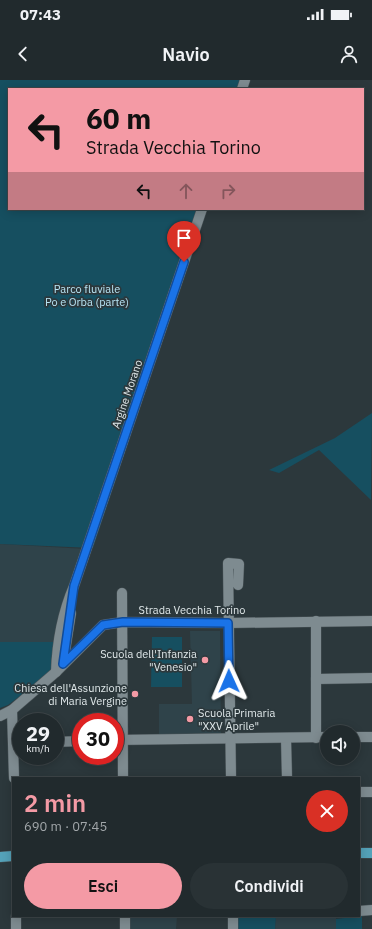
<!DOCTYPE html>
<html lang="it">
<meta charset="utf-8">
<style>
body{margin:0;font-family:"IBM Plex Sans",sans-serif;background:#293235;color:#f1f3f6;height:100vh;display:flex;flex-direction:column;font-size:15px;white-space:nowrap}
*{box-sizing:border-box;margin:0}
p{font-size:13px;color:#a2a7aa}
.icon{flex:none;width:22px;height:22px;fill:none;stroke:currentColor;stroke-width:2;stroke-linecap:round;stroke-linejoin:round}
.map{position:relative;flex:1;overflow:hidden}
.panel{position:absolute;left:12px;top:697px;width:348px;height:140px;display:flex;flex-direction:column;background:#212a2d;border-radius:0px;box-shadow:0 2px 10px #0003,0 0 0 1px #3e4649}
.panel>*{flex:none}
.hud{position:absolute;left:8px;top:8px;width:356px;height:122px;border-radius:0px;box-shadow:0 2px 10px #0003,0 0 0 1px #3e4649;background:#f49aa5;color:#111;overflow:hidden}
.controls{position:absolute;left:320px;top:645px;display:grid;gap:8px}
.controls a{display:grid;place-items:center;width:40px;height:40px;border-radius:50%;background:#212a2d;box-shadow:0 2px 10px #0003,0 0 0 1px #3e4649;font-size:20px}
.speed{position:absolute;left:12px;top:633px;display:flex;gap:8px;font-size:20px;font-weight:700;text-align:center}
.speed>*{display:grid;place-content:center;width:52px;height:52px;border-radius:50%;background:#212a2d;box-shadow:0 2px 10px #0003,0 0 0 1px #3e4649;line-height:1}
.speed small{font-size:10px;font-weight:400}
.speed .limit{border:6px solid #d22;background:#fff;color:#111}
.pin{position:absolute;display:grid;place-items:center;width:34px;height:34px;color:#fff;margin:-41px -17px;border-radius:50% 50% 50% 0;rotate:-45deg;box-shadow:0 0 4px #0007}
.pin .icon{rotate:45deg}
.me{position:absolute;width:44px;margin:-22px;rotate:359deg;stroke-linejoin:round;filter:drop-shadow(0 0 3px #0008)}
.turn{display:flex;align-items:center;gap:14px;height:84px;padding:0 12px;font-size:18px}
.turn .icon{width:52px;height:52px;stroke-width:2.5}
.turn b{display:block;font-size:28px;line-height:34px}
.lanes{display:flex;align-items:center;height:38px;padding:0 12px;background:#0003;justify-content:center;gap:20px;direction:ltr}
.lanes .off{opacity:.35}
.round{display:grid;place-items:center;flex:none;width:42px;height:42px;border-radius:21px;background:#293235}
.summary{display:flex;align-items:center;justify-content:space-between;height:68px;padding:0 12px}
h1{font-size:24px;font-weight:600;line-height:30px;color:#f49aa5}
.button{display:flex;gap:8px;margin-top:auto;padding:8px 12px}
.button a{flex:1;height:46px;border-radius:24px;background:#f49aa5;color:#111;font-size:16px;font-weight:600;line-height:46px;text-align:center}
.button a+a{background:#293235;color:#f1f3f6}
.status{display:flex;justify-content:space-between;align-items:center;height:28px;padding:0 20px;background:#212a2d;direction:ltr}
.status svg{height:11px;fill:currentColor}
header{display:flex;justify-content:space-between;align-items:center;height:52px;padding:0 12px;background:#212a2d;font-size:18px;font-weight:600}
.map>svg:first-child{display:block}
</style>
<div class="status"><b>07:43</b><svg viewBox="0 0 49 12"><path d="M0 12V9h3v3zM5 12V6h3v6zM10 12V3h3v9zM15 12V0h3v12zM26 1h20v11H26zM47 4h2v5h-2z"/></svg></div>
<header><svg class="icon" aria-label="back" viewBox="0 0 24 24"><path d="M15 5l-7 7 7 7"/></svg>Navio<svg class="icon" aria-label="person" viewBox="0 0 24 24"><circle cx="12" cy="8" r="4"/><path d="M4 21q1-7 8-7t8 7"/></svg></header>
<div class="map">
<svg width="372" height="849" viewBox="0 0 372 849">
<rect width="100%" height="100%" fill="#2c383c"/>
<!-- built -->
<g fill="#2f434a">
<polygon points="0,464 86,469 57,562 0,562"/>
<polygon points="190,551 220,551 221,654 159,655 159,624 192,624"/>
<polygon points="128,836 177,836 176,849 128,849"/>
<polygon points="276,836 336,836 336,849 275,849"/>
</g>
<!-- green -->
<g fill="#164f60">
<polygon points="0,0 249,0 246,9 9,9 9,129 206,129 93,468 0,464"/>
<polygon points="372,333 371,420 319,370 279,393 269,390 335,358"/>
<polygon points="152,557 182,557 182,607 151,607"/>
<polygon points="0,562 57,562 52,592 8,625 0,628"/>
<polygon points="237,836 276,836 275,849 237,849"/>
<polygon points="362,836 362,849 336,849 336,839"/>
</g>
<g fill="none" stroke-linecap="round" stroke-linejoin="round">
<!-- minor casing -->
<g stroke="#495357" stroke-width="11">
<g id="minor">
<polyline points="242,9 245,0"/>
<polyline points="122,513 123,698"/>
<polyline points="63,584 71,533"/>
<path d="M56,592c1,-30 6,-58 18,-86l128,-377"/>
<polyline points="316,599 372,598"/>
<polyline points="12,630 14,698"/>
<polyline points="0,636 12,630 56,592 103,545 123,542 228,543 372,541"/>
<polyline points="353,657 372,657"/>
<polyline points="286,658 287,698"/>
<polyline points="316,658 316,541"/>
<polyline points="115,660 327,657"/>
<polyline points="55,662 81,661"/>
<polyline points="231,698 228,483 239,484 238,505"/>
<polyline points="359,712 372,712"/>
<polyline points="359,831 372,830"/>
<polyline points="16,836 16,849"/>
<polyline points="125,836 125,849"/>
<polyline points="233,836 233,849"/>
</g>
</g>
<!-- major casing -->
<g stroke="#495357" stroke-width="11">
<g id="major">
<polyline points="359,773 372,773"/>
<polyline points="0,777 13,776"/>
</g>
</g>
<!-- minor -->
<use href="#minor" stroke="#7e8b90" stroke-width="10"/>
<!-- major -->
<use href="#major" stroke="#54a2b9" stroke-width="10"/>
</g>
<g fill="none" stroke-linecap="round" stroke-linejoin="round">
<!-- route casing -->
<g stroke="#114b97" stroke-width="10">
<polyline id="route" points="184,182 74,506 63,584 103,545 123,542 228,543 229,601"/>
</g>
<!-- route -->
<use href="#route" stroke="#1a73e8" stroke-width="7"/>
</g>
<!-- markers -->
<g fill="#f49aa5" stroke="#2c383c" stroke-width="1.5">
<circle cx="205" cy="580" r="4"/>
<circle cx="135" cy="614" r="4"/>
<circle cx="190" cy="639" r="4"/>
</g>
<g text-anchor="middle" dominant-baseline="central" stroke-width="3.5" stroke-linejoin="round" paint-order="stroke">
<!-- park labels -->
<g font-size="11" fill="#b8e5f5" stroke="#2c383c">
<text x="87" y="209">Parco fluviale<tspan x="87" dy="13">Po e Orba (parte)</tspan></text>
</g>
<!-- street labels -->
<g font-size="11" fill="#e0e8ea" stroke="#2c383c">
<text transform="translate(127 314) rotate(-71)">Argine Morano</text>
<text x="192" y="530">Strada Vecchia Torino</text>
</g>
<!-- poi labels -->
<g font-size="11" fill="#e0e8ea" stroke="#2c383c" text-anchor="end">
<text x="197" y="574">Scuola dell'Infanzia<tspan x="197" dy="13">"Venesio"</tspan></text>
<text x="127" y="608">Chiesa dell'Assunzione<tspan x="127" dy="13">di Maria Vergine</tspan></text>
<text x="198" y="633" text-anchor="start">Scuola Primaria<tspan x="198" dy="13">"XXV Aprile"</tspan></text>
</g>
</g>
</svg>
<div class="controls">
<a><svg class="icon" aria-label="sound" viewBox="0 0 24 24"><path d="M4 9h4l5-4v14l-5-4H4zM17 9q2 3 0 6"/></svg></a>
</div>
<div class="speed"><div>29<small>km/h</small></div><div class="limit">30</div></div>
<div class="pin" style="left:184px;top:182px;background:#d93025"><svg class="icon" aria-label="arrive" viewBox="0 0 24 24"><path d="M6 21V4h12l-3 4 3 4H6"/></svg></div>
<svg class="me" style="left:229px;top:601px" viewBox="-20 -20 40 40"><path d="M0-17L14 15 0 8-14 15z" fill="#1a73e8" stroke="#fff" stroke-width="4"/></svg>
<div class="hud">
<div class="turn"><svg class="icon" aria-label="left" viewBox="0 0 24 24"><path d="M17 20v-9H6M10 6l-5 5 5 5"/></svg><div><b>60 m</b>Strada Vecchia Torino</div></div>
<div class="lanes"><svg class="icon" aria-label="left" viewBox="0 0 24 24"><path d="M17 20v-9H6M10 6l-5 5 5 5"/></svg><svg class="icon off" aria-label="ahead" viewBox="0 0 24 24"><path d="M12 20V5M6 11l6-6 6 6"/></svg><svg class="icon off" aria-label="right" viewBox="0 0 24 24"><path d="M7 20v-9h11M14 6l5 5-5 5"/></svg></div>
</div>
<section class="panel">
<div class="summary"><div><h1>2 min</h1><p>690 m · 07:45</p></div><a class="round" style="background:#d93025;color:#fff"><svg class="icon" aria-label="close" viewBox="0 0 24 24"><path d="M6 6l12 12M18 6L6 18"/></svg></a></div>
<div class="button"><a>Esci</a><a>Condividi</a></div>
</section>
</div>
